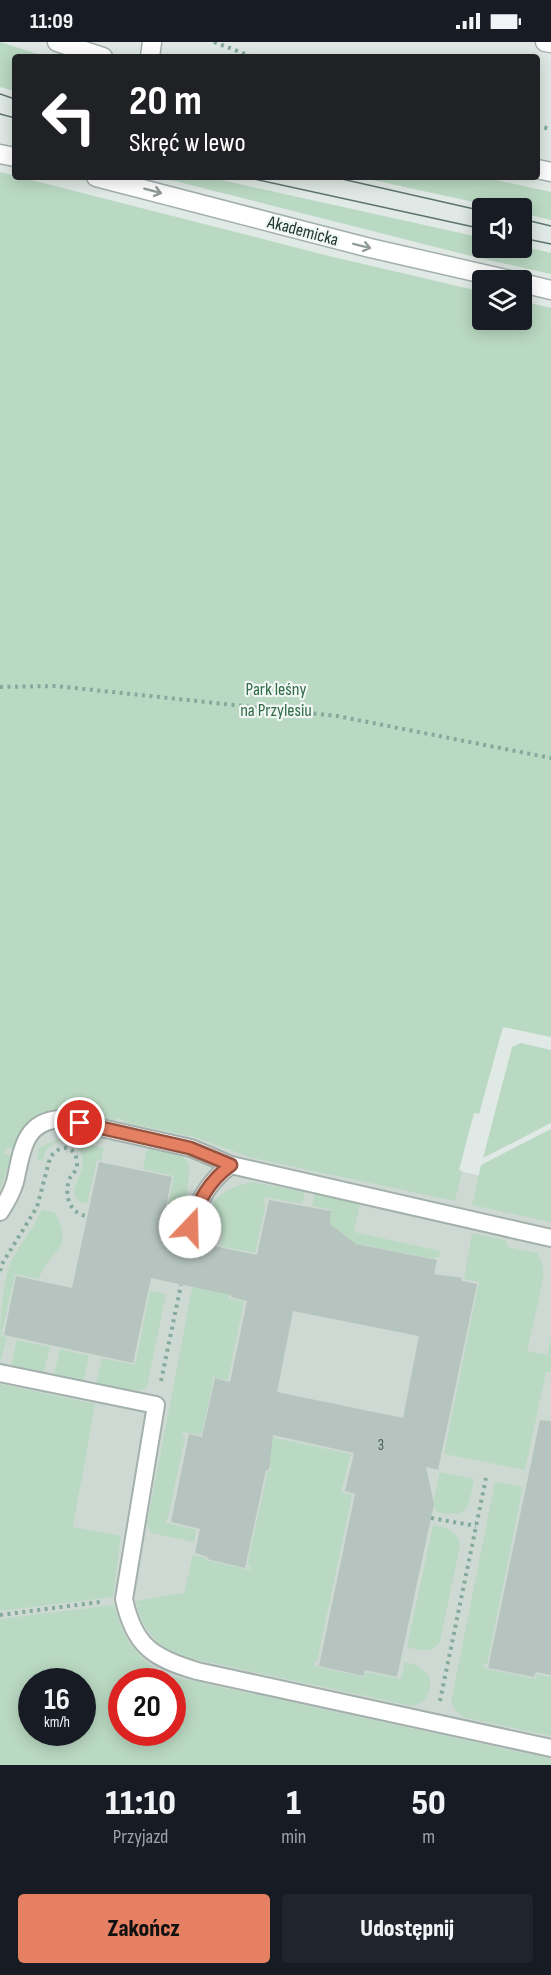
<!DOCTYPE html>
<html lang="pl">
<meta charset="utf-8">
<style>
body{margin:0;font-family:"Sofia Sans Condensed",sans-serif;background:#20242c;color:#f1f3f6;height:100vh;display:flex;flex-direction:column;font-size:22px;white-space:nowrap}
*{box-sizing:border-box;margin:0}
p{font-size:20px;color:#9ea1a6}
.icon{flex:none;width:33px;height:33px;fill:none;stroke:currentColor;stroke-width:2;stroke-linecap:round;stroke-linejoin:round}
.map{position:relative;height:1723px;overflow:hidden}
.panel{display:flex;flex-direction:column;background:#171b24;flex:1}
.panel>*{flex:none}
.top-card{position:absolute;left:12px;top:12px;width:528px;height:126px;border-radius:6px;box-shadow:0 3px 15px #0003;background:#202124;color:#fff;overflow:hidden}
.tools{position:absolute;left:472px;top:156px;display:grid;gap:12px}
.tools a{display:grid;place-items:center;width:60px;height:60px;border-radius:6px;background:#171b24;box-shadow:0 3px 15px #0003;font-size:30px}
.speed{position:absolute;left:18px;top:1626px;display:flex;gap:12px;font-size:30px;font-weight:700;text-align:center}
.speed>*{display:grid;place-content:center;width:78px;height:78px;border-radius:50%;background:#171b24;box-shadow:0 3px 15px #0003;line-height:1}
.speed small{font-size:15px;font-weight:400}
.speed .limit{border:9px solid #d22;background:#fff;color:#111}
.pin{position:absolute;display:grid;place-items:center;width:51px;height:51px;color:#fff;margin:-26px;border:3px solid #fff;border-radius:50%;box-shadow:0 2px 6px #0007}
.me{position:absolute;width:66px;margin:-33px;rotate:21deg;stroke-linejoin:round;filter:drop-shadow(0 0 4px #0008)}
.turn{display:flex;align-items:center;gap:21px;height:126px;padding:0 18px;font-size:27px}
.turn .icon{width:78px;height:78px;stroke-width:2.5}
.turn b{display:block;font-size:42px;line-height:51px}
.eta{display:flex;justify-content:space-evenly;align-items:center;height:102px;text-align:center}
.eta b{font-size:36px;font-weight:800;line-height:42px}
.primary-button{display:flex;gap:12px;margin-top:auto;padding:12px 18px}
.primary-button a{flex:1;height:69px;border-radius:6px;background:#e58062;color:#111;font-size:24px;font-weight:800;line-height:69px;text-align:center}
.primary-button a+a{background:#20242c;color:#f1f3f6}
.status{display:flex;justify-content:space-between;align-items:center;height:42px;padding:0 30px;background:#171b24;direction:ltr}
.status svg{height:16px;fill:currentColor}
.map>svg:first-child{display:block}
</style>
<div class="status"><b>11:09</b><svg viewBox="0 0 49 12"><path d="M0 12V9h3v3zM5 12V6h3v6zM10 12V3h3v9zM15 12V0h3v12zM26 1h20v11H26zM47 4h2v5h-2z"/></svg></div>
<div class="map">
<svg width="551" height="1723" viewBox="0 0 551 1723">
<rect width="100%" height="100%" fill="#e0e9e5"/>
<!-- built -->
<path fill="#ced9d4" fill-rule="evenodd" d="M0,1024l551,126v573h-490l-61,-17zM32,1640h50v50h-50zM122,1640h50v50h-50z"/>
<!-- green -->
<g fill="#bad9c2" fill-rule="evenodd">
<polygon points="0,0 47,15 15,15 15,49 0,45"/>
<path d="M0,130l329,84 154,36v28h39v-19l29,7v729l-48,-10 -24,87 -5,-1 -15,57 3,1 -7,30 -202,-43 -59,-21 -70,-15v-2l-8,-2 -1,3c-52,-12 -72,-27 -102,28l-5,-2 -4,6 7,3 -11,35z"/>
<polygon points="159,135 208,135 483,196 483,206 522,204 551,211 551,232 467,213"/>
<polygon points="359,135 483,135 551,150 551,178 522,171 522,166 501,166"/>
<polygon points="521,1001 551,1008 551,1081 483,1116 512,1005"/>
<polygon points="551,1087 551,1180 472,1163 481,1123"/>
<path d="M60,1096l44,10 -3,13 -4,-1 -10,44c-33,-10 11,-32 -11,-58l-17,-5 -12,7 -5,13 -5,-1 2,-12z"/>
<path d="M147,1106c11,3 27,3 36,9 14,8 -1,53 -4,67l-14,-3 9,-45 -31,-7z"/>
<path d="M253,1140l52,10 -3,12 -38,-7 -1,5 3,2 -11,49 -34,-7 2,-12 -20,-5c6,-30 20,-41 50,-47z"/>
<polygon points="315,1152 360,1162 354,1190 440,1209 439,1215 436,1215 435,1217 353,1201 352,1198 320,1218 329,1170 332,1168 312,1164"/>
<path d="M42,1168l13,3c21,40 -8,37 -16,66l-24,-5 -14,62 6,2 -7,25c0,-31 0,-68 9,-97 9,-20 24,-36 33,-56z"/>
<path d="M472,1191l33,7 3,7 29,6c6,10 7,16 6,27l-16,71 20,4 4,-17v34h-5l-21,98 -81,-16 35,-172 -15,-3z"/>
<polygon points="197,1221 229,1250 228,1256 244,1260 228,1338 212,1335 213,1340 202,1391 200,1393 183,1390 182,1395 185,1396 168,1475 165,1481 196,1488 194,1500 151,1491 147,1482"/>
<path d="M150,1249l16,3 -19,93c-14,10 -36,0 -51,-3l6,-26 33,7z"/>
<polygon points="17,1298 50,1305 44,1330 11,1323"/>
<polygon points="60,1307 89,1314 84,1339 54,1332"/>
<polygon points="0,1342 95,1362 73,1485 121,1494 113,1555 0,1569"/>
<path d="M270,1395l81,17 -10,38 11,3 -35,167h-3v4l51,11 1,-5 35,7 4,-17 11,3 13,10c4,14 -2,28 -17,31l-228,-49c-27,-9 -43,-29 -48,-56l48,-8 9,-38 13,3v2l44,10v-4l-3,-1 21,-94h2l2,-3 -5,-2z"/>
<path d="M440,1430l34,7c-6,29 -3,39 -38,33l1,-3 -5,-1z"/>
<polygon points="495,1440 523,1445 487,1622 484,1622 483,1626 536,1637 537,1632 551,1635 551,1694 463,1675 456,1669 451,1660"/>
<path d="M433,1483c14,3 24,4 27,21l-20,95c-8,14 -20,9 -33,6z"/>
<path d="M114,1563c8,32 23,54 51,70l386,84v6h-551v-146zM32,1640h50v50h-50zM122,1640h50v50h-50z"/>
</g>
<!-- building -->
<g fill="#b5c4be" fill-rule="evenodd">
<path d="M99,1120l73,15 -12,58 97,20 12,-55 62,11 -1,13 26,20 81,16 -3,14 28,4v3l15,3 -39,186 -12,-3 8,37 -37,173 -32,-7 -1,6 -45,-10 36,-172 -10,-3 9,-38 -81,-18 -4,35h-3l-21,98 -38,-9 1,-2 -13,-4 5,-24 -29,-7 18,-88 13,3 13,-59 15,4 17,-81 -16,-4v-2l-80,-17 -18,85 -129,-28 12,-59 56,12zM293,1269l126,25 -16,82 -126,-26z"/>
<polygon points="540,1378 551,1379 551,1633 536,1630 534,1635 488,1626"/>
</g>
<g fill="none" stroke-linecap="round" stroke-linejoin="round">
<!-- service casing -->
<g stroke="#a3b0ac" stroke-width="20">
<g id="service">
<path d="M0,1170c6,-9 12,-20 15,-30 7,-30 8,-61 46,-63l130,29 40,17 320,73"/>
<path d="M190,1185c8,-26 19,-46 41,-62"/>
<path d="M0,1331l156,32 -32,194c10,47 29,59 73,72l354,77"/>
</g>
</g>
<!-- minor casing -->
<g stroke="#a3b0ac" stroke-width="21">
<g id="minor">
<polyline points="545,0 551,1"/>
<polyline points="150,15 152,0"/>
</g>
</g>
<!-- tertiary casing -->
<g stroke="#a3b0ac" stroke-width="21">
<g id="tertiary">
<polyline points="57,0 103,15"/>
<polyline points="0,112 15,115"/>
<polyline points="537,127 551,130"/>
<polyline points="96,135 370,206 510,238"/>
<polyline points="522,241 551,248"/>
</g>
</g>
<!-- path -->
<g stroke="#83aa9d" stroke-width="4" stroke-dasharray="3 4.5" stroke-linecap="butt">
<polyline points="214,0 253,15"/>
<polyline points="537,84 551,87"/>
<polyline points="0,645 56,644 337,674 551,716"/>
<path d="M0,1229l2,-7 35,-57 13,-49c9,-15 27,-13 27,6 0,8 -6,10 -8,16 -5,16 1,34 18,36"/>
<polyline points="161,1339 181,1243"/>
<polyline points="431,1476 476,1484"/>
<polyline points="0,1573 100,1560"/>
<polyline points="440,1659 486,1436"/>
</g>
<!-- service -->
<use href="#service" stroke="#fff" stroke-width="16"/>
<!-- minor -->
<use href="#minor" stroke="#fff" stroke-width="18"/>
<!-- tertiary -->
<use href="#tertiary" stroke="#fff" stroke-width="18"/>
<!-- tram -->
<g stroke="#5c746d" stroke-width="1.5">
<polyline points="0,52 15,57"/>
<polyline points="0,72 15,76"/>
<polyline points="245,135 483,187"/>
<polyline points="333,135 483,169"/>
<polyline points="522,177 551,184"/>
<polyline points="522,196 551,202"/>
</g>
</g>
<!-- one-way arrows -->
<defs><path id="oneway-shaft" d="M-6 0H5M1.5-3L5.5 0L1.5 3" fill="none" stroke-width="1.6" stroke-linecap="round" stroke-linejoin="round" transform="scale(1.5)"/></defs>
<g stroke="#909c98">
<use href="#oneway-shaft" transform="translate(153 149) rotate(15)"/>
<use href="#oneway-shaft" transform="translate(362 204) rotate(14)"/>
</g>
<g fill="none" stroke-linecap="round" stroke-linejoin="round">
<!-- route casing -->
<g stroke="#955340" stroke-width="15">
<path id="route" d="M80,1081l110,25 41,17c-22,16 -33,36 -41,62"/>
</g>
<!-- route -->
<use href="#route" stroke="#e58062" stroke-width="10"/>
</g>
<g text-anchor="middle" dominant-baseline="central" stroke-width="4.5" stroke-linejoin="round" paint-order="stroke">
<!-- number labels -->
<g font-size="15" fill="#475b55">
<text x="381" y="1403">3</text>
</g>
<!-- street labels -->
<g font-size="18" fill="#223832" stroke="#f0f6f3">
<text transform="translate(303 189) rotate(15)">Akademicka</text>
</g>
<!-- park labels -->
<g font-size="18" fill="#306b46" stroke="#f0f6f3">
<text x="276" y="647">Park leśny<tspan x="276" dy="21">na Przylesiu</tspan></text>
</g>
</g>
</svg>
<div class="tools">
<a><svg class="icon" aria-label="sound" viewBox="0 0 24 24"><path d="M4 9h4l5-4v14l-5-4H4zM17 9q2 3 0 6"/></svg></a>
<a><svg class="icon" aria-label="layers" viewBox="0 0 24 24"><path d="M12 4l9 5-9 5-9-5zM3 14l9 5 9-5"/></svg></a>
</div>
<div class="speed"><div>16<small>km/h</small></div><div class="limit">20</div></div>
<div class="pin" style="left:80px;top:1081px;background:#d93025"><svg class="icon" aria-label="arrive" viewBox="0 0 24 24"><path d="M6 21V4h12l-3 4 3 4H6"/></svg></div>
<svg class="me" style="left:190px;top:1185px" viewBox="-20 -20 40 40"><circle r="19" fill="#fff"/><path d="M0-13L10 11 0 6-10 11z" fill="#e58062"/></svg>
<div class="top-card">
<div class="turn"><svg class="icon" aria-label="left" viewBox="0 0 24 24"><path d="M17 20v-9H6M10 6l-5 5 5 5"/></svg><div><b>20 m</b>Skręć w lewo</div></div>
</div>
</div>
<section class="panel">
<div class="eta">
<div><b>11:10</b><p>Przyjazd</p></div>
<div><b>1</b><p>min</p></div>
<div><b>50</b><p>m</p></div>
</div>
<div class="primary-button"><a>Zakończ</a><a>Udostępnij</a></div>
</section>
